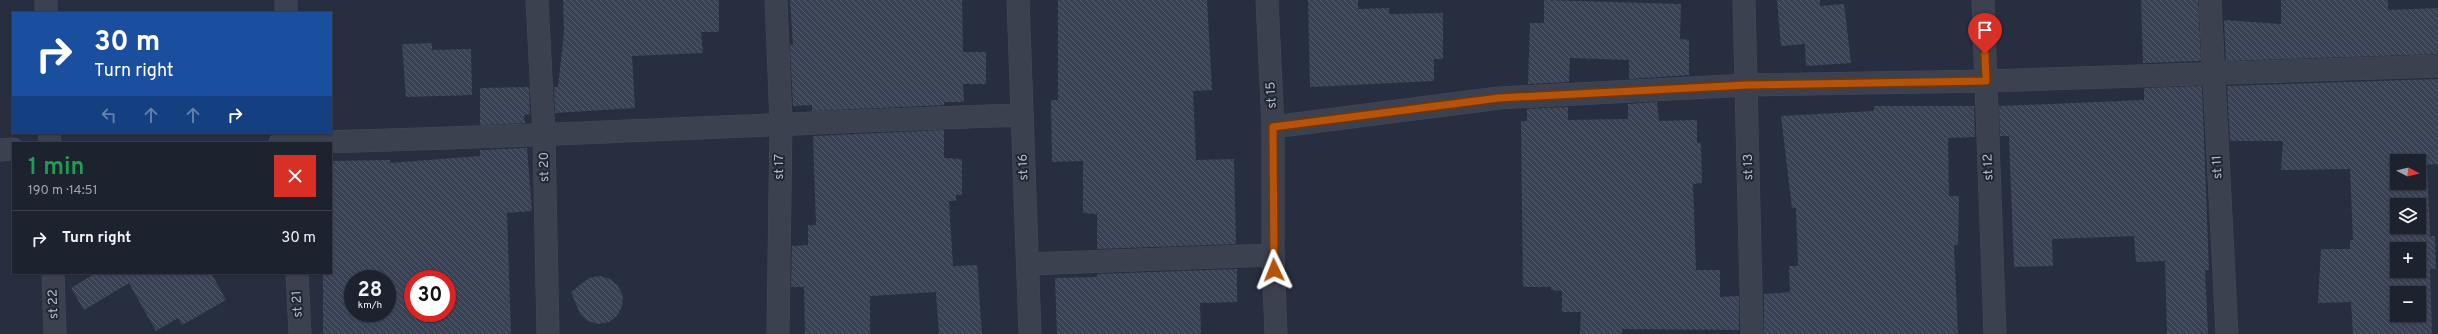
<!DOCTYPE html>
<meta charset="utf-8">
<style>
body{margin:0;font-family:Overpass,sans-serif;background:#252a37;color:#f1f3f6;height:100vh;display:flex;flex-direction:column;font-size:15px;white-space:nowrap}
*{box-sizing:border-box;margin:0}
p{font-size:13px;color:#a0a4aa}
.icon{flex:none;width:22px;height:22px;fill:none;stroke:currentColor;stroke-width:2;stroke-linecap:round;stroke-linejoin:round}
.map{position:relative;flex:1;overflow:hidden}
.sheet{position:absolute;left:12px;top:142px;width:320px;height:132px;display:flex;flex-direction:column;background:#1d222f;border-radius:0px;box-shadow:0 1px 3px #0004,0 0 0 1px #3b3f4b}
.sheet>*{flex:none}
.banner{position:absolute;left:12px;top:12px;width:320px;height:122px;border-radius:0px;box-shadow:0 1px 3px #0004,0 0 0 1px #3b3f4b;background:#1a4fa0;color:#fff;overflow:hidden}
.needle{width:26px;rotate:97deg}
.tools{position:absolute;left:2390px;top:154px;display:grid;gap:8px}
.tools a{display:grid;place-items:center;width:36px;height:36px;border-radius:0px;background:#1d222f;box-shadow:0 1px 3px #0004,0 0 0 1px #3b3f4b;font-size:20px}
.speed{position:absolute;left:344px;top:270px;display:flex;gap:8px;font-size:20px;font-weight:700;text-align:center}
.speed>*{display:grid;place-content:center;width:52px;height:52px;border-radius:50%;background:#1d222f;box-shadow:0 1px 3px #0004,0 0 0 1px #3b3f4b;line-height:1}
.speed small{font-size:10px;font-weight:400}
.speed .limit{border:6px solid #d22;background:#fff;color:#111}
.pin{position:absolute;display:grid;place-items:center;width:34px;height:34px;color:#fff;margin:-41px -17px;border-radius:50% 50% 50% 0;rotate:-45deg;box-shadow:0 0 4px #0007}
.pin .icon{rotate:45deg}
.me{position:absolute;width:44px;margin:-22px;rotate:358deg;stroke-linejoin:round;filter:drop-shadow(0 0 3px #0008)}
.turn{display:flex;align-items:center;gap:14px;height:84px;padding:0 16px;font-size:18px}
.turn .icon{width:52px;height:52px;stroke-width:2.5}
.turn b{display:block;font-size:28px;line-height:34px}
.lanes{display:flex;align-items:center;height:38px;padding:0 16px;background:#0003;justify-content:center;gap:20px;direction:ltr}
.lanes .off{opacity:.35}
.round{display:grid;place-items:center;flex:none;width:42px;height:42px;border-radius:0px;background:#252a37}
.overview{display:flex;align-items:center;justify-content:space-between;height:68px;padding:0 16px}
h1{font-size:24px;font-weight:600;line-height:30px;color:#1e9e55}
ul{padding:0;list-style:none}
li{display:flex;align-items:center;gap:12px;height:56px;padding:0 16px;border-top:1px solid #3b3f4b}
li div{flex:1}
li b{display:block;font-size:15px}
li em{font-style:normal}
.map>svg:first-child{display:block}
</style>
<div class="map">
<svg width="2438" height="334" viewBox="0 0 2438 334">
<defs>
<pattern id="building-back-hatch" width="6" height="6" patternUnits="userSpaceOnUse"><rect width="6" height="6" fill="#394255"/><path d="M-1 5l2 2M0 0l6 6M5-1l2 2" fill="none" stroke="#535b6c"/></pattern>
</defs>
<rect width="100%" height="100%" fill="#272e3f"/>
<!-- building -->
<g fill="url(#building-back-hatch)" fill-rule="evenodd">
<polygon points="563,0 719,0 719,32 701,32 703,53 632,56 635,108 555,113 554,87 558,87 564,33"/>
<polygon points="790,0 962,0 963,52 986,52 986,84 963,84 964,102 944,102 944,105 812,111 812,105 793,106 790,45 793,45"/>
<polygon points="1058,0 1207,0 1212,90 1193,91 1196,160 1234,159 1236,244 1097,249 1097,214 1083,213 1083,161 1052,162 1051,100 1058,100"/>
<polygon points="1308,0 1358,0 1358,9 1389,8 1389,14 1443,13 1443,59 1434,59 1434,81 1310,87"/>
<polygon points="1544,0 1681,4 1680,39 1689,40 1689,75 1629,79 1629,60 1570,58 1569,82 1528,84 1530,23 1544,23"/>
<polygon points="1777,0 1820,0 1820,6 1844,4 1851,63 1806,66 1805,44 1781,46"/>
<polygon points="2141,0 2198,0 2201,61 2143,63"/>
<polygon points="2281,0 2388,0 2388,10 2438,8 2438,54 2226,61 2224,20 2281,24"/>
<polygon points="432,43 432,50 471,49 472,95 406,97 402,44"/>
<path d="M2438,79v85l-11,1 3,71h5l1,33h-6l2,65h-79l-2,-32 -33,1 3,-54h29v-9h3l-3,-71 -69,1 2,-29h-53l-3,-55zM2397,161h22v22h-22zM2397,205h22v22h-22zM2397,249h22v22h-22zM2397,293h22v22h-22z"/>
<polygon points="2202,86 2209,270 2205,270 2208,334 2167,334 2165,261 2136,262 2134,236 2052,239 2053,266 2014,267 2009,136 2000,136 1999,106 2144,100 2144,88"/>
<polygon points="529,87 530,114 524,115 525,123 480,125 480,88"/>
<polygon points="1657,102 1659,121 1697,120 1697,143 1701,143 1702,183 1693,184 1696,270 1720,270 1720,297 1739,296 1739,330 1622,329 1622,334 1580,334 1581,312 1562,312 1562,291 1551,290 1551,287 1523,287 1521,121 1527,121 1527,109 1568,107 1568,120 1628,119 1628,104"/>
<polygon points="1874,106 1974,106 1975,137 1948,138 1949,196 1959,196 1958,245 1954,245 1958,334 1764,334 1764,294 1790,292 1789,266 1798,266 1796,208 1792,208 1781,116 1874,111"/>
<polygon points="944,130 944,158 962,159 962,195 956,195 956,201 949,201 953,266 977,265 982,334 939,334 936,292 870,296 870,334 805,334 804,287 791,287 792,246 808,245 808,225 816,225 813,136"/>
<path d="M527,148l5,63 -25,2 4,121h-188v-61h8v-112l59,-1v3l90,-7v-6zM353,279h34v34h-34zM413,279h34v34h-34z"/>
<polygon points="1237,269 1237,302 1200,303 1201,334 1057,334 1055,278 1097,277 1097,274"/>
<polygon points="96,273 211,273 226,300 182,325 178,318 156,331 129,283 84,310 71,288"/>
<polygon points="600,276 610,279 618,286 623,296 622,306 617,316 609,322 598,324 588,321 580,314 571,292 589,278"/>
</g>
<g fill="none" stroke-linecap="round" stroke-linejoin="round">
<!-- street casing -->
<g stroke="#444a58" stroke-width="23">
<g id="street">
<polyline points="46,0 46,13"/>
<polyline points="286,0 286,13"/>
<polyline points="537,0 544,136 548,334"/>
<polyline points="776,0 781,123 778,334"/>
<polyline points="1018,0 1030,334"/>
<polyline points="1267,0 1273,127 1273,255 1276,334"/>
<polyline points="1744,0 1752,334"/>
<polyline points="1983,0 1995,334"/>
<polyline points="2210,0 2227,334"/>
<polyline points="1273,127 1499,98 1747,85 1986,81 2438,66"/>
<polyline points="49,133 50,143"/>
<path d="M280,143c247,-5 494,-20 742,-28"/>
<polyline points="0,150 13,149"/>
<polyline points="1028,264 1273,255"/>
<polyline points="53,273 55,334"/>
<polyline points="297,273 300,334"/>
</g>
</g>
<!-- street -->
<use href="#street" stroke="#3b414f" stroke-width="22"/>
</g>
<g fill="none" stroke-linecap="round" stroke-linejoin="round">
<!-- route casing -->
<g stroke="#753606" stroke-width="10">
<polyline id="route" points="1274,270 1273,127 1499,98 1747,85 1986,81 1985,54"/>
</g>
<!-- route -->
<use href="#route" stroke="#b45309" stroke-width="7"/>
</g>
<g text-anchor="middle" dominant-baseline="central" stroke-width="4" stroke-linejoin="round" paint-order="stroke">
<!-- street labels -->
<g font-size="13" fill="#b7bcc9" stroke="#1f2634">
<text transform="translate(1272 95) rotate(-93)">st 15</text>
<text transform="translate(545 167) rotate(-91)">st 20</text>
<text transform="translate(780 167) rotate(-89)">st 17</text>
<text transform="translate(1024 167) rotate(-92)">st 16</text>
<text transform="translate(1749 167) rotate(-91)">st 13</text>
<text transform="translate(1989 167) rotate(-92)">st 12</text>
<text transform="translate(2218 167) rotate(-93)">st 11</text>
<text transform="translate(54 304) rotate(-92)">st 22</text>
<text transform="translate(298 304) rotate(-93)">st 21</text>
</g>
</g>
</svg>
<div class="tools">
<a><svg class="needle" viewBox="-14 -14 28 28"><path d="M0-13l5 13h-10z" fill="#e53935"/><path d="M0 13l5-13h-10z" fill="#a0a4aa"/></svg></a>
<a><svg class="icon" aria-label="layers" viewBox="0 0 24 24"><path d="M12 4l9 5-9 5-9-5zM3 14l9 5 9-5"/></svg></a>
<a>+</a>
<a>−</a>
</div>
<div class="speed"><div>28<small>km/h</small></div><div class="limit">30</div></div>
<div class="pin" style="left:1985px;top:54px;background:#d93025"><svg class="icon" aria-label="arrive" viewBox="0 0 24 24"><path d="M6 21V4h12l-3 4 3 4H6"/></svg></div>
<svg class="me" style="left:1274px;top:270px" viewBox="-20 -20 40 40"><path d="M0-17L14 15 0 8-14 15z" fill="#b45309" stroke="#fff" stroke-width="4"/></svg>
<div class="banner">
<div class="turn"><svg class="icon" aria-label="right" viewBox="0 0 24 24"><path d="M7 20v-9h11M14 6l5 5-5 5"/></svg><div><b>30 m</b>Turn right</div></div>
<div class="lanes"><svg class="icon off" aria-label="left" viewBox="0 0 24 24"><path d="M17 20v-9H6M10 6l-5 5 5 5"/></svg><svg class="icon off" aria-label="ahead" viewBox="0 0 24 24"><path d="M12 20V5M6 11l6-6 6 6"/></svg><svg class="icon off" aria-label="ahead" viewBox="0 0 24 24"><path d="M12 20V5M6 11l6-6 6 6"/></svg><svg class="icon" aria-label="right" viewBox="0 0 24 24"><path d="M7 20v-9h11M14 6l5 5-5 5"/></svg></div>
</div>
<section class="sheet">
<div class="overview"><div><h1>1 min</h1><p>190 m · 14:51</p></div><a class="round" style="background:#d93025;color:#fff"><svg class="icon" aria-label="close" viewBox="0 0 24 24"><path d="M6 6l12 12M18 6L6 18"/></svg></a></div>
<ul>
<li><svg class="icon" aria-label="right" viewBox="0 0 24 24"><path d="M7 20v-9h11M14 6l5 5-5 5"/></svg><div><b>Turn right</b></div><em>30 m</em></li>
</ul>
</section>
</div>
